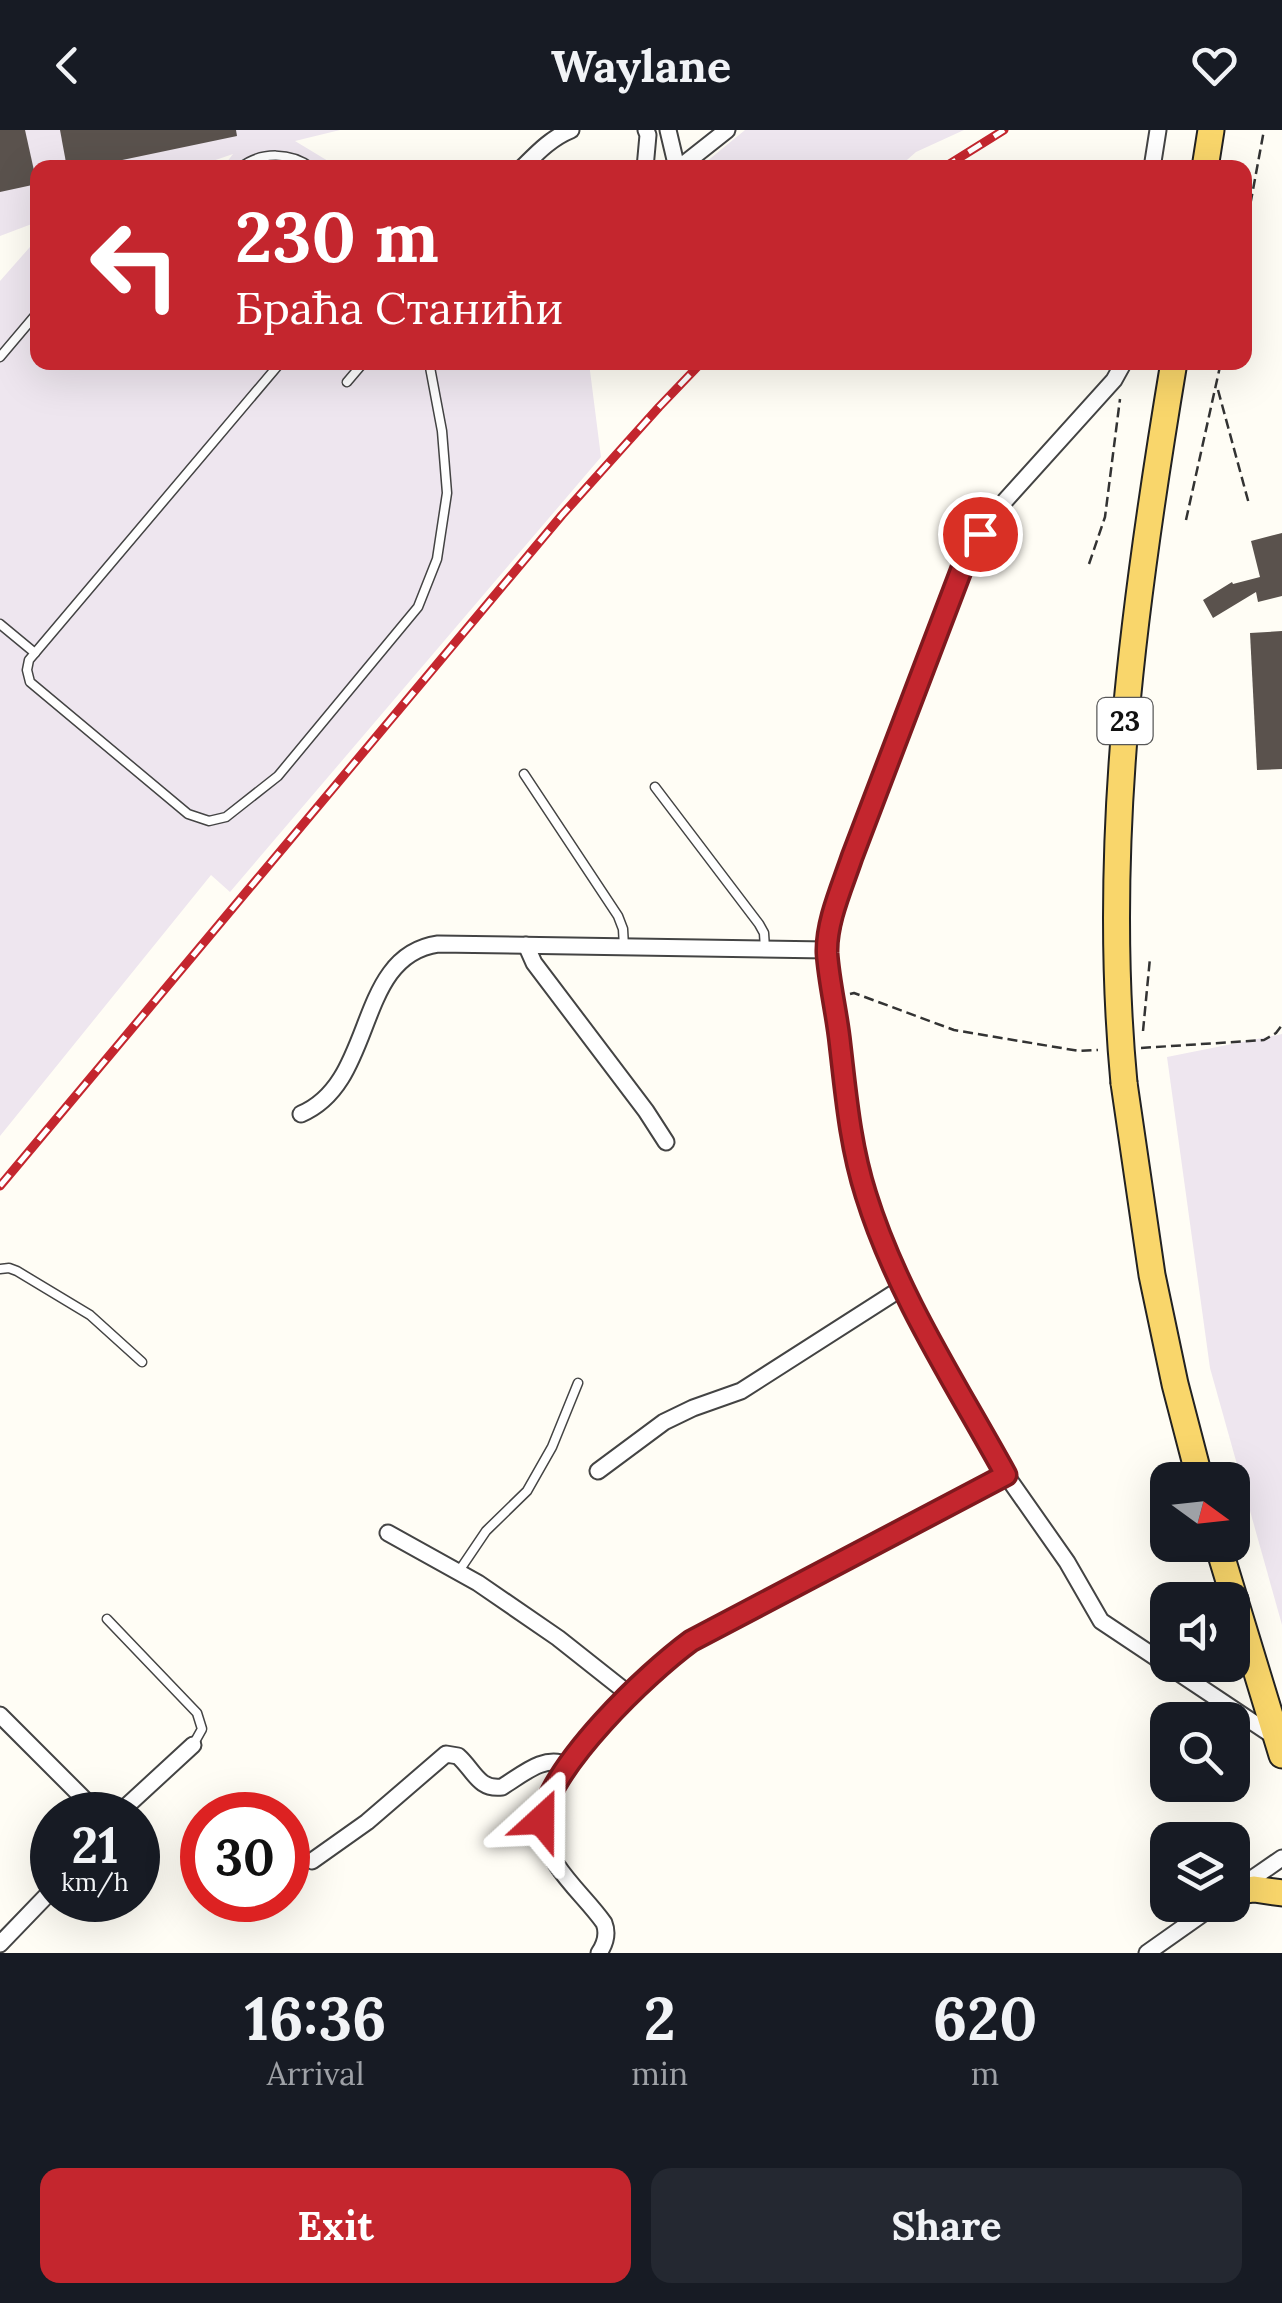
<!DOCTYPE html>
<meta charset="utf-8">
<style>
body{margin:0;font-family:Lora,serif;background:#242831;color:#f1f3f6;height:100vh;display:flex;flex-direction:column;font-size:38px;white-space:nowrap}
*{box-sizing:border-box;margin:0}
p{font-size:32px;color:#9ea1a6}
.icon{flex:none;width:55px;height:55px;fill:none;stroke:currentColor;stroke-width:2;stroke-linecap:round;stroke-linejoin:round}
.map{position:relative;height:1823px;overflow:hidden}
.details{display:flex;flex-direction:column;background:#171b24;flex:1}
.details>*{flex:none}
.banner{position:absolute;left:30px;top:30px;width:1222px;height:210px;border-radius:20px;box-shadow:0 10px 40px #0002;background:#c4262e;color:#fff;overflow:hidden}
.needle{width:65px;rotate:105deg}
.controls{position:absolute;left:1150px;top:1332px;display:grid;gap:20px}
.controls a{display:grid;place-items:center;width:100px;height:100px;border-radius:20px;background:#171b24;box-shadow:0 10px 40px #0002;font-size:50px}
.speed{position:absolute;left:30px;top:1662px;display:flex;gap:20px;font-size:50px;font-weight:700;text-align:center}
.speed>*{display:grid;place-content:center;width:130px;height:130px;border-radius:50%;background:#171b24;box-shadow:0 10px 40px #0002;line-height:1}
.speed small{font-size:25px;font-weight:400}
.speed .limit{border:15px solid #d22;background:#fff;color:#111}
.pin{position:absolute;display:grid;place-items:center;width:85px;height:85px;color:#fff;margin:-42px;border:5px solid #fff;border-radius:50%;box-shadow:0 2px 10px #0007}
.me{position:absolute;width:110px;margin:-55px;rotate:24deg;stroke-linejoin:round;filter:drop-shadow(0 0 8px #0008)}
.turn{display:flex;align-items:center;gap:35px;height:210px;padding:0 40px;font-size:45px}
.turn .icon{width:130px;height:130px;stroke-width:2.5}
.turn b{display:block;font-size:70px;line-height:85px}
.eta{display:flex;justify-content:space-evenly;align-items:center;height:170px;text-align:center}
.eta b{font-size:60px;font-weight:700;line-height:70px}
.cta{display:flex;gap:20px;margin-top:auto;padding:20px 40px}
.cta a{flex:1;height:115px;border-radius:20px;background:#c4262e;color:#fff;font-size:40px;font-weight:700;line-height:115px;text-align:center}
.cta a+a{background:#242831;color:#f1f3f6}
header{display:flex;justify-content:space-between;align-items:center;height:130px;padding:0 40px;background:#171b24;font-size:45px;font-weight:700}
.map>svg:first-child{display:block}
</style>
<header><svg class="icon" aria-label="back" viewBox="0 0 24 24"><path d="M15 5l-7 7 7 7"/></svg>Waylane<svg class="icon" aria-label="heart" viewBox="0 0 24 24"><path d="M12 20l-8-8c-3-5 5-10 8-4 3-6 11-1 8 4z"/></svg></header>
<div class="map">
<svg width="1282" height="1823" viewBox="0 0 1282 1823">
<rect width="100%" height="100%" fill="#fffdf5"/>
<!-- industrial -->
<g fill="#eee6ef">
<polygon points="0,0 340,0 295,11 338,37 223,37 233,24 195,37 38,38 37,92 0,106"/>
<polygon points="745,0 964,0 916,22 899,37 700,37"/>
<polygon points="37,109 38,232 589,233 601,327 230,762 211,745 0,1006 0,151"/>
<polygon points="1282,904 1282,1495 1210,1238 1167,927"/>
</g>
<!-- building -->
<g fill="#5a524d">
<polygon points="0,0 25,0 37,54 0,62"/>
<polygon points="60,0 236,0 237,6 84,38 67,38"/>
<polygon points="1282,403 1282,466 1258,472 1256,462 1213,488 1203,470 1232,452 1233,454 1260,447 1251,411"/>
<polygon points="1282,501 1282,639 1257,640 1250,503"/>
</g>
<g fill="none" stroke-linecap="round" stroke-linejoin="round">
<!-- service casing -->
<g stroke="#444" stroke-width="11">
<g id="service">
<path d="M240,38c21,-17 51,-16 72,0"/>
<polyline points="0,227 38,182"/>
<polyline points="281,232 29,530 27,540 30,552 188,684 209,691 226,687 278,646 418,477 437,429 447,363 442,301 429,232"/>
<polyline points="347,252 364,232"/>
<polyline points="0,494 35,523"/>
<polyline points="524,644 618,786 623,799 624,817"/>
<polyline points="655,657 759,794 764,803 765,819"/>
<polyline points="0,1139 9,1138 17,1141 90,1185 142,1232"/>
<polyline points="459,1441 486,1401 527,1361 552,1317 578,1253"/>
<polyline points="107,1489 197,1583 202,1599 193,1615"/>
</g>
</g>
<!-- minor casing -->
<g stroke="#444" stroke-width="19">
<g id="minor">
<polyline points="668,0 677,38"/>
<path d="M522,38c15,-15 29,-30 49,-38"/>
<polyline points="645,38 648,5 646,0"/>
<polyline points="679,38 727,0"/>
<polyline points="1152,38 1158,0"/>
<polyline points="1124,232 1114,250 994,383 967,425 852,727 837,774 827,820 840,909 849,999 865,1062 882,1113 902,1158 1006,1345 1067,1432 1101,1491 1275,1607"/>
<polyline points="526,815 534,833 646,981 666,1012"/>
<path d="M301,984c76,-32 53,-158 137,-170l389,6"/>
<polyline points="598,1341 664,1292 693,1278 741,1261 902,1158"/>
<polyline points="388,1403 478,1453 558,1508 630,1565"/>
<polyline points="0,1585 100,1685"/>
<polyline points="117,1685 193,1615"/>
<path d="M312,1731l55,-39 79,-68 12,2c16,14 20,34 44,31 20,-12 42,-33 65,-22"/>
<polyline points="1240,1757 1282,1728"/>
<polyline points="0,1814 52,1760"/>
<path d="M599,1823c6,-9 9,-20 5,-30 -21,-30 -56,-55 -62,-95 -7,-41 88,-136 119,-164 9,-8 20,-15 30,-23l315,-166"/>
<polyline points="1147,1823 1215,1775"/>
</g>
</g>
<!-- primary casing -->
<g stroke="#222" stroke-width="29">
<g id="primary">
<polyline points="1205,38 1211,0"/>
<polyline points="1124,953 1152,1145 1175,1254 1200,1350"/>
<polyline points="1218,1415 1282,1625"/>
<polyline points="1233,1762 1254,1759 1282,1763"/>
</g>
</g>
<!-- path -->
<g stroke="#333" stroke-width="2.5" stroke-dasharray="10 5" stroke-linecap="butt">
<polyline points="1245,103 1264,0"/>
<polyline points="1218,260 1249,374"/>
<polyline points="1186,390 1221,232"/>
<polyline points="1089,434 1105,387 1120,269"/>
<polyline points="850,864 854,863 954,900 1079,921 1098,920"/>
<polyline points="1143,901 1150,828"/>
<polyline points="1141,918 1264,910 1276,903 1282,895"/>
</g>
<!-- service -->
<use href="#service" stroke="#fff" stroke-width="8"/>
<!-- minor -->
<use href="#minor" stroke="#fff" stroke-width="15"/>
<!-- primary -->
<use href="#primary" stroke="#f9d66b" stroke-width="25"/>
<!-- rail casing -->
<g stroke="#c4262e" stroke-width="9">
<g id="rail">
<polyline points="943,38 1004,0"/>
<polyline points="0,1056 562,385 659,277 702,232"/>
</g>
</g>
<!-- rail -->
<use href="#rail" stroke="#fff" stroke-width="5" stroke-dasharray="15" stroke-linecap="butt"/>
<!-- primary-bridge casing -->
<g stroke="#222" stroke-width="29" stroke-linecap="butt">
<path id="primary-bridge" d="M1124,953c-23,-242 10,-482 50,-721"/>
</g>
<!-- primary-bridge -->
<use href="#primary-bridge" stroke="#f9d66b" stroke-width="25"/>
</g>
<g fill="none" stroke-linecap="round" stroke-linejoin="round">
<!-- route casing -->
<g stroke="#7f191e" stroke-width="25">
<path id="route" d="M541,1690c12,-57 104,-145 150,-179l315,-166c-50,-91 -109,-180 -140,-280 -16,-50 -20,-100 -26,-151 -3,-30 -11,-61 -13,-91 -1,-31 15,-66 25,-96l115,-302 13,-21"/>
</g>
<!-- route -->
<use href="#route" stroke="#c4262e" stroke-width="18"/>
</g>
<g text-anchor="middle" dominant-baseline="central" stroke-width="10" stroke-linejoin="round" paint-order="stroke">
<!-- shield labels -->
<rect fill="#fff" stroke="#585858" stroke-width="2.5" x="1097.5" y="568" width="55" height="46" rx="8"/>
<g font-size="28" font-weight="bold" fill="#111">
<text x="1125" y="591">23</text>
</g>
</g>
</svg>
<div class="controls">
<a><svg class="needle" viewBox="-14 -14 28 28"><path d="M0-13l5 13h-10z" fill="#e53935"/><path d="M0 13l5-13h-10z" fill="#9ea1a6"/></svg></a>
<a><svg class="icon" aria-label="sound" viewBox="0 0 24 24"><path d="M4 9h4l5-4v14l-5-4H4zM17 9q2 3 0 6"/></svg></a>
<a><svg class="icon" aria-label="search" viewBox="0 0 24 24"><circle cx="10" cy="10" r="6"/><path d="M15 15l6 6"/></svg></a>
<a><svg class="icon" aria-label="layers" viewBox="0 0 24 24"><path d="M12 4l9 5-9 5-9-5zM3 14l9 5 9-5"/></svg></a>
</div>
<div class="speed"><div>21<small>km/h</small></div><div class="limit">30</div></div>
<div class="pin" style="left:980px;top:404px;background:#d93025"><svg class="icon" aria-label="arrive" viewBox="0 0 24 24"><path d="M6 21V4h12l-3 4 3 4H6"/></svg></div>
<svg class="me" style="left:541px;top:1690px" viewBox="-20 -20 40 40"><path d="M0-17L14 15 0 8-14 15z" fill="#c4262e" stroke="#fff" stroke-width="4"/></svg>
<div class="banner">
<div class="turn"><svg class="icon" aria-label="left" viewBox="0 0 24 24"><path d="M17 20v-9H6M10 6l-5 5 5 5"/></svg><div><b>230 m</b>Браћа Станићи</div></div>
</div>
</div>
<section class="details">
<div class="eta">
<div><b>16:36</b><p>Arrival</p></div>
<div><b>2</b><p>min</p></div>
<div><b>620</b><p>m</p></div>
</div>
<div class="cta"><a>Exit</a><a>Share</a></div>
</section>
